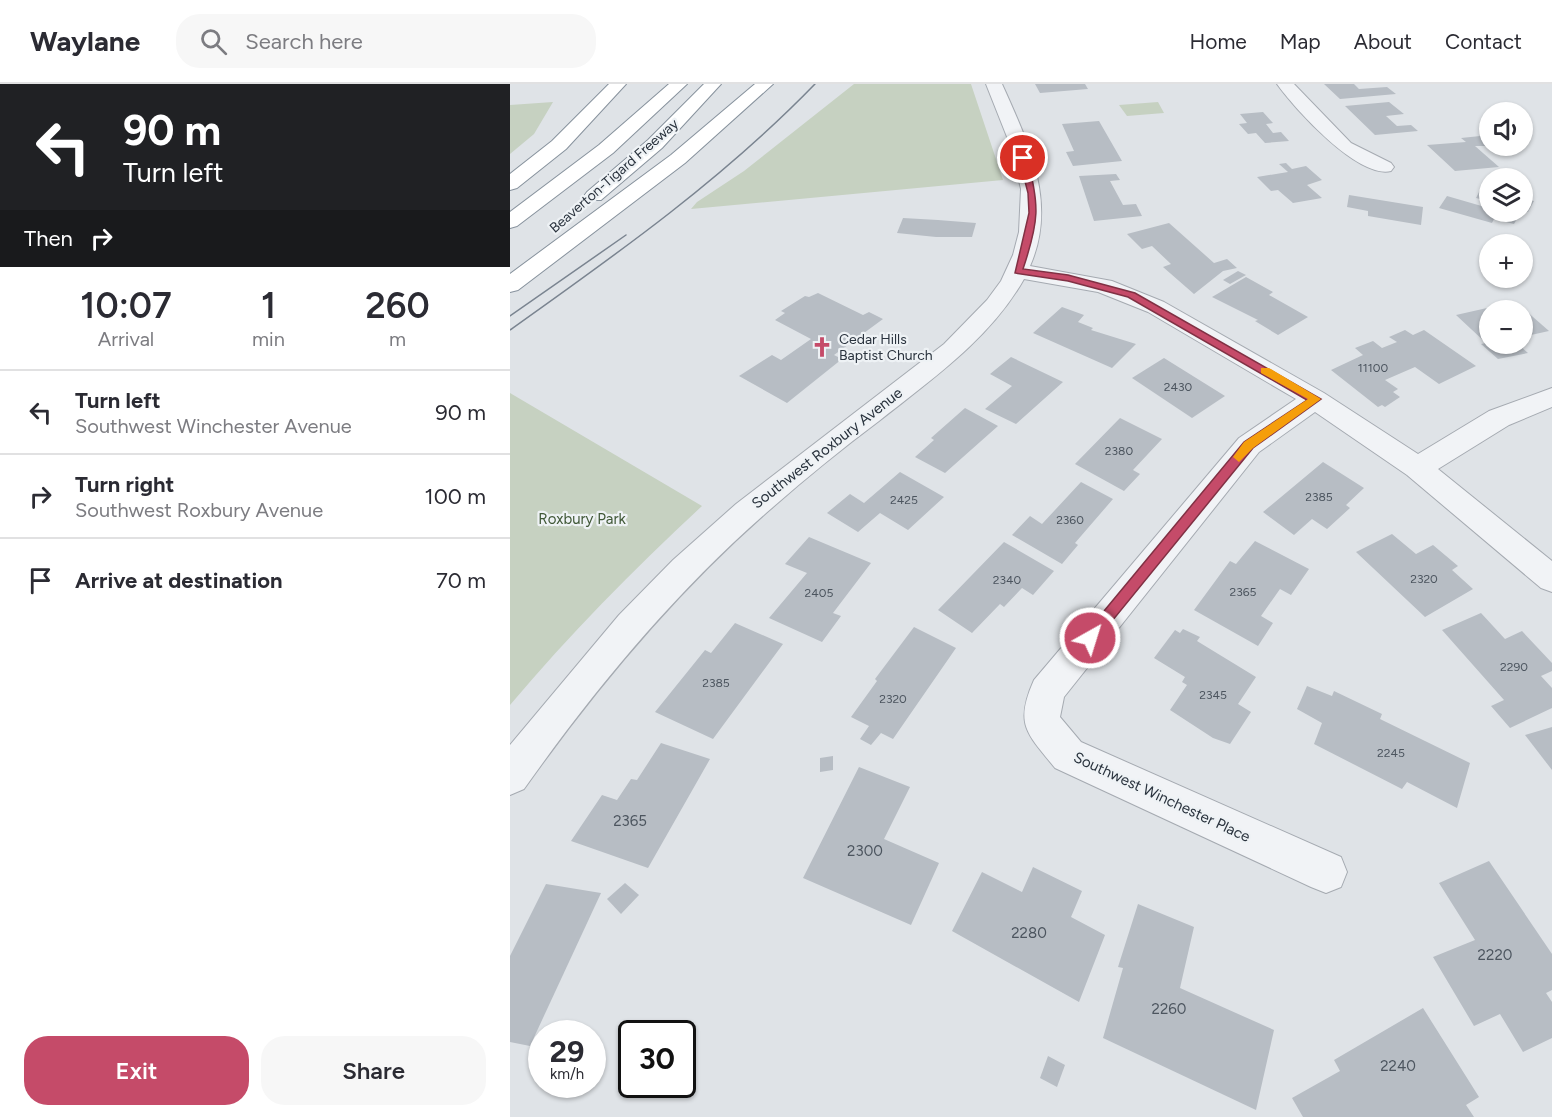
<!DOCTYPE html>
<meta charset="utf-8">
<style>
body{margin:0;font-family:Figtree,sans-serif;background:#f7f7f7;color:#2b2b33;height:100vh;display:flex;flex-direction:column;font-size:22px;white-space:nowrap}
*{box-sizing:border-box;margin:0}
p{font-size:20px;color:#7c7c81}
.icon{flex:none;width:33px;height:33px;fill:none;stroke:currentColor;stroke-width:2;stroke-linecap:round;stroke-linejoin:round}
.map{position:relative;flex:1;overflow:hidden}
.sheet{display:flex;flex-direction:column;background:#fff;width:510px}
.sheet>*{flex:none}
.hud{background:#202124;color:#fff;overflow:hidden}
.tools{position:absolute;left:969px;top:18px;display:grid;gap:12px}
.tools a{display:grid;place-items:center;width:54px;height:54px;border-radius:50%;background:#fff;box-shadow:0 2px 4px #0004;font-size:30px}
.speed{position:absolute;left:18px;top:936px;display:flex;gap:12px;font-size:30px;font-weight:700;text-align:center}
.speed>*{display:grid;place-content:center;width:78px;height:78px;border-radius:50%;background:#fff;box-shadow:0 2px 4px #0004;line-height:1}
.speed small{font-size:15px;font-weight:400}
.speed .limit{border:3px solid #111;border-radius:9px;background:#fff;color:#111}
.pin{position:absolute;display:grid;place-items:center;width:51px;height:51px;color:#fff;margin:-26px;border:3px solid #fff;border-radius:50%;box-shadow:0 2px 6px #0007}
.me{position:absolute;width:66px;margin:-33px;rotate:39deg;stroke-linejoin:round;filter:drop-shadow(0 0 4px #0008)}
.turn{display:flex;align-items:center;gap:21px;height:126px;padding:0 24px;font-size:27px}
.turn .icon{width:78px;height:78px;stroke-width:2.5}
.turn b{display:block;font-size:42px;line-height:51px}
.then{display:flex;align-items:center;height:57px;padding:0 24px;background:#0003;gap:12px;font-size:22px}
.eta{display:flex;justify-content:space-evenly;align-items:center;height:102px;text-align:center}
.eta b{font-size:36px;font-weight:600;line-height:42px}
.primary-button{display:flex;gap:12px;margin-top:auto;padding:12px 24px}
.primary-button a{flex:1;height:69px;border-radius:24px;background:#c54b69;color:#fff;font-size:24px;font-weight:600;line-height:69px;text-align:center}
.primary-button a+a{background:#f7f7f7;color:#2b2b33}
ul{padding:0;list-style:none}
li{display:flex;align-items:center;gap:18px;height:84px;padding:0 24px;border-top:2px solid #e1e1e2}
li div{flex:1}
li b{display:block;font-size:22px}
li em{font-style:normal}
header{display:flex;align-items:center;gap:36px;box-sizing:border-box;height:84px;padding:0 30px;background:#fff;border-bottom:2px solid #e1e1e2}
header strong{font-size:28px}
nav{display:flex;gap:33px;margin-inline-start:auto;font-size:21px}
.search{width:420px;height:54px;background:#f7f7f7;display:flex;align-items:center;gap:15px;box-sizing:border-box;padding:0 21px;border-radius:24px;color:#7c7c81;font-size:22px}
main{display:flex;flex:1;min-height:0}
.map>svg:first-child{display:block}
</style>
<header>
<strong>Waylane</strong>
<div class="search"><svg class="icon" aria-label="search" viewBox="0 0 24 24"><circle cx="10" cy="10" r="6"/><path d="M15 15l6 6"/></svg>Search here</div>
<nav><a>Home</a><a>Map</a><a>About</a><a>Contact</a></nav>
</header>
<main>
<section class="sheet">
<div class="hud">
<div class="turn"><svg class="icon" aria-label="left" viewBox="0 0 24 24"><path d="M17 20v-9H6M10 6l-5 5 5 5"/></svg><div><b>90 m</b>Turn left</div></div>
<div class="then">Then<svg class="icon" aria-label="right" viewBox="0 0 24 24"><path d="M7 20v-9h11M14 6l5 5-5 5"/></svg></div>
</div>
<div class="eta">
<div><b>10:07</b><p>Arrival</p></div>
<div><b>1</b><p>min</p></div>
<div><b>260</b><p>m</p></div>
</div>
<ul>
<li><svg class="icon" aria-label="left" viewBox="0 0 24 24"><path d="M17 20v-9H6M10 6l-5 5 5 5"/></svg><div><b>Turn left</b><p>Southwest Winchester Avenue</p></div><em>90 m</em></li>
<li><svg class="icon" aria-label="right" viewBox="0 0 24 24"><path d="M7 20v-9h11M14 6l5 5-5 5"/></svg><div><b>Turn right</b><p>Southwest Roxbury Avenue</p></div><em>100 m</em></li>
<li><svg class="icon" aria-label="arrive" viewBox="0 0 24 24"><path d="M6 21V4h12l-3 4 3 4H6"/></svg><div><b>Arrive at destination</b></div><em>70 m</em></li>
</ul>
<div class="primary-button"><a>Exit</a><a>Share</a></div>
</section>
<div class="map">
<svg width="1042" height="1033" viewBox="0 0 1042 1033">
<rect width="100%" height="100%" fill="#dfe3e7"/>
<!-- green -->
<g fill="#c6d1c1">
<polygon points="344,0 461,0 493,96 181,125 187,118 234,87"/>
<polygon points="43,18 24,50 0,70 0,21"/>
<polygon points="648,18 654,29 617,32 609,21"/>
<path d="M0,309l192,113c-68,63 -132,128 -192,199z"/>
</g>
<!-- building -->
<g fill="#b7bdc4">
<polygon points="525,0 575,0 578,5 530,9"/>
<polygon points="814,0 844,0 849,5 877,3 886,10 830,15"/>
<polygon points="879,18 894,30 876,32 887,42 901,41 908,47 865,51 835,22"/>
<polygon points="753,28 763,39 756,40 763,49 771,48 779,57 755,59 746,49 738,50 729,40 737,39 730,30"/>
<polygon points="589,37 612,77 563,82 556,68 564,67 552,40"/>
<polygon points="980,51 980,62 965,62 989,83 945,87 917,61 956,58 951,54"/>
<polygon points="776,79 782,85 796,82 812,96 797,101 812,114 783,119 768,106 761,107 747,93 778,88 769,80"/>
<polygon points="606,90 610,96 600,97 613,121 626,120 632,132 584,137 569,92"/>
<polygon points="971,104 980,106 980,128 1011,128 1004,140 984,135 982,139 929,124 937,112 975,123 978,117 966,114"/>
<polygon points="839,111 913,123 911,141 858,132 858,127 837,123"/>
<polygon points="1012,114 1024,117 1018,128 1012,126"/>
<polygon points="393,134 428,136 466,139 462,153 426,153 387,149"/>
<polygon points="659,139 704,179 717,175 727,184 713,187 684,210 653,183 661,180 642,162 632,165 617,150"/>
<polygon points="728,187 736,191 720,200 713,196"/>
<polygon points="736,193 763,208 759,211 798,233 768,251 745,237 748,236 702,213"/>
<polygon points="308,209 353,231 359,228 373,235 324,271 332,275 277,319 229,292 262,271 271,276 301,255 265,236 275,229 271,227 295,212 299,213"/>
<polygon points="552,223 574,231 568,238 583,244 581,246 626,260 602,284 523,249"/>
<polygon points="977,224 980,226 980,260 1008,260 1018,269 988,275 971,260 976,259 946,231"/>
<polygon points="1015,226 1039,247 1012,253 1012,227"/>
<polygon points="895,246 903,251 914,246 966,282 929,300 905,283 875,296 888,305 883,308 890,313 875,323 872,321 868,323 821,286 853,271 845,264 863,257 872,264 887,258 879,253"/>
<polygon points="501,273 553,298 506,340 475,325 502,302 480,290"/>
<polygon points="654,274 715,312 682,334 622,294"/>
<polygon points="455,324 488,342 435,389 405,373 424,356 421,354"/>
<polygon points="610,334 652,355 623,386 630,390 614,407 565,380"/>
<polygon points="813,378 854,404 836,421 840,424 817,445 802,435 784,451 753,428"/>
<polygon points="390,388 434,413 398,446 370,429 348,448 317,429 340,410 354,419"/>
<polygon points="571,398 603,415 565,459 568,461 552,480 502,451 520,432 532,440"/>
<polygon points="882,450 906,470 923,461 948,482 942,486 963,505 915,533 846,468"/>
<polygon points="299,453 361,479 323,529 331,532 312,558 259,534 297,489 275,480"/>
<polygon points="745,457 799,485 781,511 770,505 751,532 763,539 748,562 684,526 720,477 726,480"/>
<polygon points="494,458 544,487 523,511 512,504 494,523 490,520 462,549 428,526"/>
<polygon points="971,529 995,555 1012,547 1042,579 1042,587 1031,592 1042,604 1042,624 1000,644 981,622 994,616 932,546"/>
<polygon points="225,539 273,560 203,655 145,628 195,566 201,569"/>
<polygon points="404,543 446,564 383,655 371,649 361,661 350,655 359,642 341,633 367,597 365,595"/>
<polygon points="673,545 690,553 687,557 746,593 728,620 741,628 720,660 703,654 660,626 677,601 672,598 675,593 644,574 665,546 670,549"/>
<polygon points="797,602 822,612 824,607 872,630 870,635 960,679 947,724 897,698 892,705 804,660 812,639 787,625"/>
<polygon points="1042,643 1042,686 1015,651"/>
<polygon points="151,659 200,675 138,784 61,757 92,711 107,716 121,695 127,696"/>
<polygon points="323,672 323,686 310,688 310,674"/>
<polygon points="349,683 400,703 374,755 429,779 401,841 293,794"/>
<polygon points="979,777 1042,870 1042,906 1036,909 1042,918 1042,954 1013,968 990,930 964,942 923,873 965,856 929,799"/>
<polygon points="523,783 572,807 561,833 595,851 569,918 442,847 472,788 512,808"/>
<polygon points="115,799 129,811 111,830 97,815"/>
<polygon points="36,800 91,809 20,962 0,958 0,872"/>
<polygon points="628,820 684,843 670,904 764,946 746,1026 593,954 613,884 608,883"/>
<polygon points="913,924 969,1013 956,1021 964,1033 793,1033 782,1014 830,987 824,976"/>
<polygon points="538,972 555,981 547,1003 530,994"/>
</g>
<g fill="none" stroke-linecap="round" stroke-linejoin="round">
<!-- minor casing -->
<g stroke="#a5aab1" stroke-width="2">
<g id="minor">
<path d="M476,0h16c26,58 56,119 28,182l82,15 52,21 160,91 94,61 71,-43 63,-23v19l-43,18 -71,44 114,92v31l-11,-4 -134,-113 -92,-63 -56,40 -195,245 -4,20 21,25 260,115 6,15 -6,15 -15,6 -15,-6 -256,-119c-28,-35 -41,-43 -21,-88l205,-242 57,-39 -148,-87 -50,-20 -74,-13c-34,60 -92,100 -145,142 -36,27 -72,56 -106,86 -96,83 -176,179 -249,282l-14,6v-50l109,-130 54,-55 63,-56 208,-160 43,-44 14,-19 12,-26 6,-23 2,-43 -10,-42z"/>
<path d="M767,0h17l57,59 40,20 3,4 -3,4c-33,8 -96,-62 -114,-87z"/>
</g>
</g>
<!-- highway casing -->
<g stroke="#87929d" stroke-width="2">
<g id="highway">
<polygon points="99,0 116,0 56,65 7,104 0,106 0,90 42,57"/>
<polygon points="159,0 177,0 103,69 7,142 0,144 0,128 89,61"/>
<polygon points="194,0 211,0 152,64 91,116 77,116 74,112 77,108 138,56"/>
<polygon points="245,0 263,0 175,79 8,206 0,208 0,190 161,71"/>
</g>
</g>
<!-- minor -->
<use href="#minor" fill="#f1f3f6" fill-rule="evenodd"/>
<!-- highway -->
<use href="#highway" fill="#fff" fill-rule="evenodd"/>
<!-- tram -->
<g stroke="#7a8490" stroke-width="1.5">
<polyline points="0,232 116,151"/>
<path d="M0,246c107,-76 213,-151 305,-246"/>
</g>
</g>
<!-- route -->
<path fill="#c54b69" stroke="#803144" stroke-width="1.5" d="M513,71l4,3c13,48 12,63 -4,111l45,6 67,18 186,106 -68,49 -158,194 -5,2 -7,-6 2,-4 159,-192 63,-42 -179,-103 -60,-16 -53,-8 14,-60 -1,-20 -9,-35z"/>
<!-- slow -->
<polygon fill="#f59e0b" points="751,284 759,284 811,315 743,364 729,378 723,373 734,358 798,315 751,289"/>
<!-- icons -->
<defs>
<g id="church-bare" transform="scale(1.62)"><path d="M-1.2-6h2.4v3.5h3.3v2.4h-3.3V6h-2.4V-.1h-3.3v-2.4h3.3Z" fill="#c54b69" stroke="#eef2f5" stroke-width="2.5" paint-order="stroke"/></g>
</defs>
<g fill-rule="evenodd">
<use href="#church-bare" x="312" y="263"/>
</g>
<g text-anchor="middle" dominant-baseline="central" stroke-width="4.5" stroke-linejoin="round" paint-order="stroke">
<!-- number labels -->
<g font-size="12" fill="#4c555f">
<text x="863" y="284">11100</text>
<text x="668" y="303">2430</text>
<text x="609" y="367">2380</text>
<text x="809" y="413">2385</text>
<text x="394" y="416">2425</text>
<text x="560" y="436">2360</text>
<text x="914" y="495">2320</text>
<text x="497" y="496">2340</text>
<text x="733" y="508">2365</text>
<text x="309" y="509">2405</text>
<text x="1004" y="583">2290</text>
<text x="206" y="599">2385</text>
<text x="703" y="611">2345</text>
<text x="383" y="615">2320</text>
<text x="881" y="669">2245</text>
</g>
<!-- far-street labels -->
<g font-size="14" fill="#29323d" stroke="#eef2f5">
<text transform="translate(104 92) rotate(-41)">Beaverton-Tigard Freeway</text>
</g>
<!-- far-poi labels -->
<g font-size="14" fill="#29323d" stroke="#eef2f5" text-anchor="start">
<text x="329" y="255">Cedar Hills<tspan x="329" dy="16">Baptist Church</tspan></text>
</g>
<!-- street labels -->
<g font-size="15" fill="#29323d" stroke="#eef2f5">
<text transform="translate(317 364) rotate(-38)">Southwest Roxbury Avenue</text>
<text transform="translate(652 713) rotate(25)">Southwest Winchester Place</text>
</g>
<!-- park labels -->
<g font-size="15" fill="#405837" stroke="#eef2f5">
<text x="72" y="435">Roxbury Park</text>
</g>
<!-- near-number labels -->
<g font-size="15" fill="#4c555f">
<text x="120" y="737">2365</text>
<text x="355" y="767">2300</text>
<text x="519" y="849">2280</text>
<text x="985" y="871">2220</text>
<text x="659" y="925">2260</text>
<text x="888" y="982">2240</text>
</g>
</g>
</svg>
<div class="tools">
<a><svg class="icon" aria-label="sound" viewBox="0 0 24 24"><path d="M4 9h4l5-4v14l-5-4H4zM17 9q2 3 0 6"/></svg></a>
<a><svg class="icon" aria-label="layers" viewBox="0 0 24 24"><path d="M12 4l9 5-9 5-9-5zM3 14l9 5 9-5"/></svg></a>
<a>+</a>
<a>−</a>
</div>
<div class="speed"><div>29<small>km/h</small></div><div class="limit">30</div></div>
<div class="pin" style="left:513px;top:74px;background:#d93025"><svg class="icon" aria-label="arrive" viewBox="0 0 24 24"><path d="M6 21V4h12l-3 4 3 4H6"/></svg></div>
<svg class="me" style="left:580px;top:554px" viewBox="-20 -20 40 40"><circle r="17" fill="#c54b69" stroke="#fff" stroke-width="3"/><path d="M0-11L8 9 0 5-8 9z" fill="#fff"/></svg>
</div>
</main>
